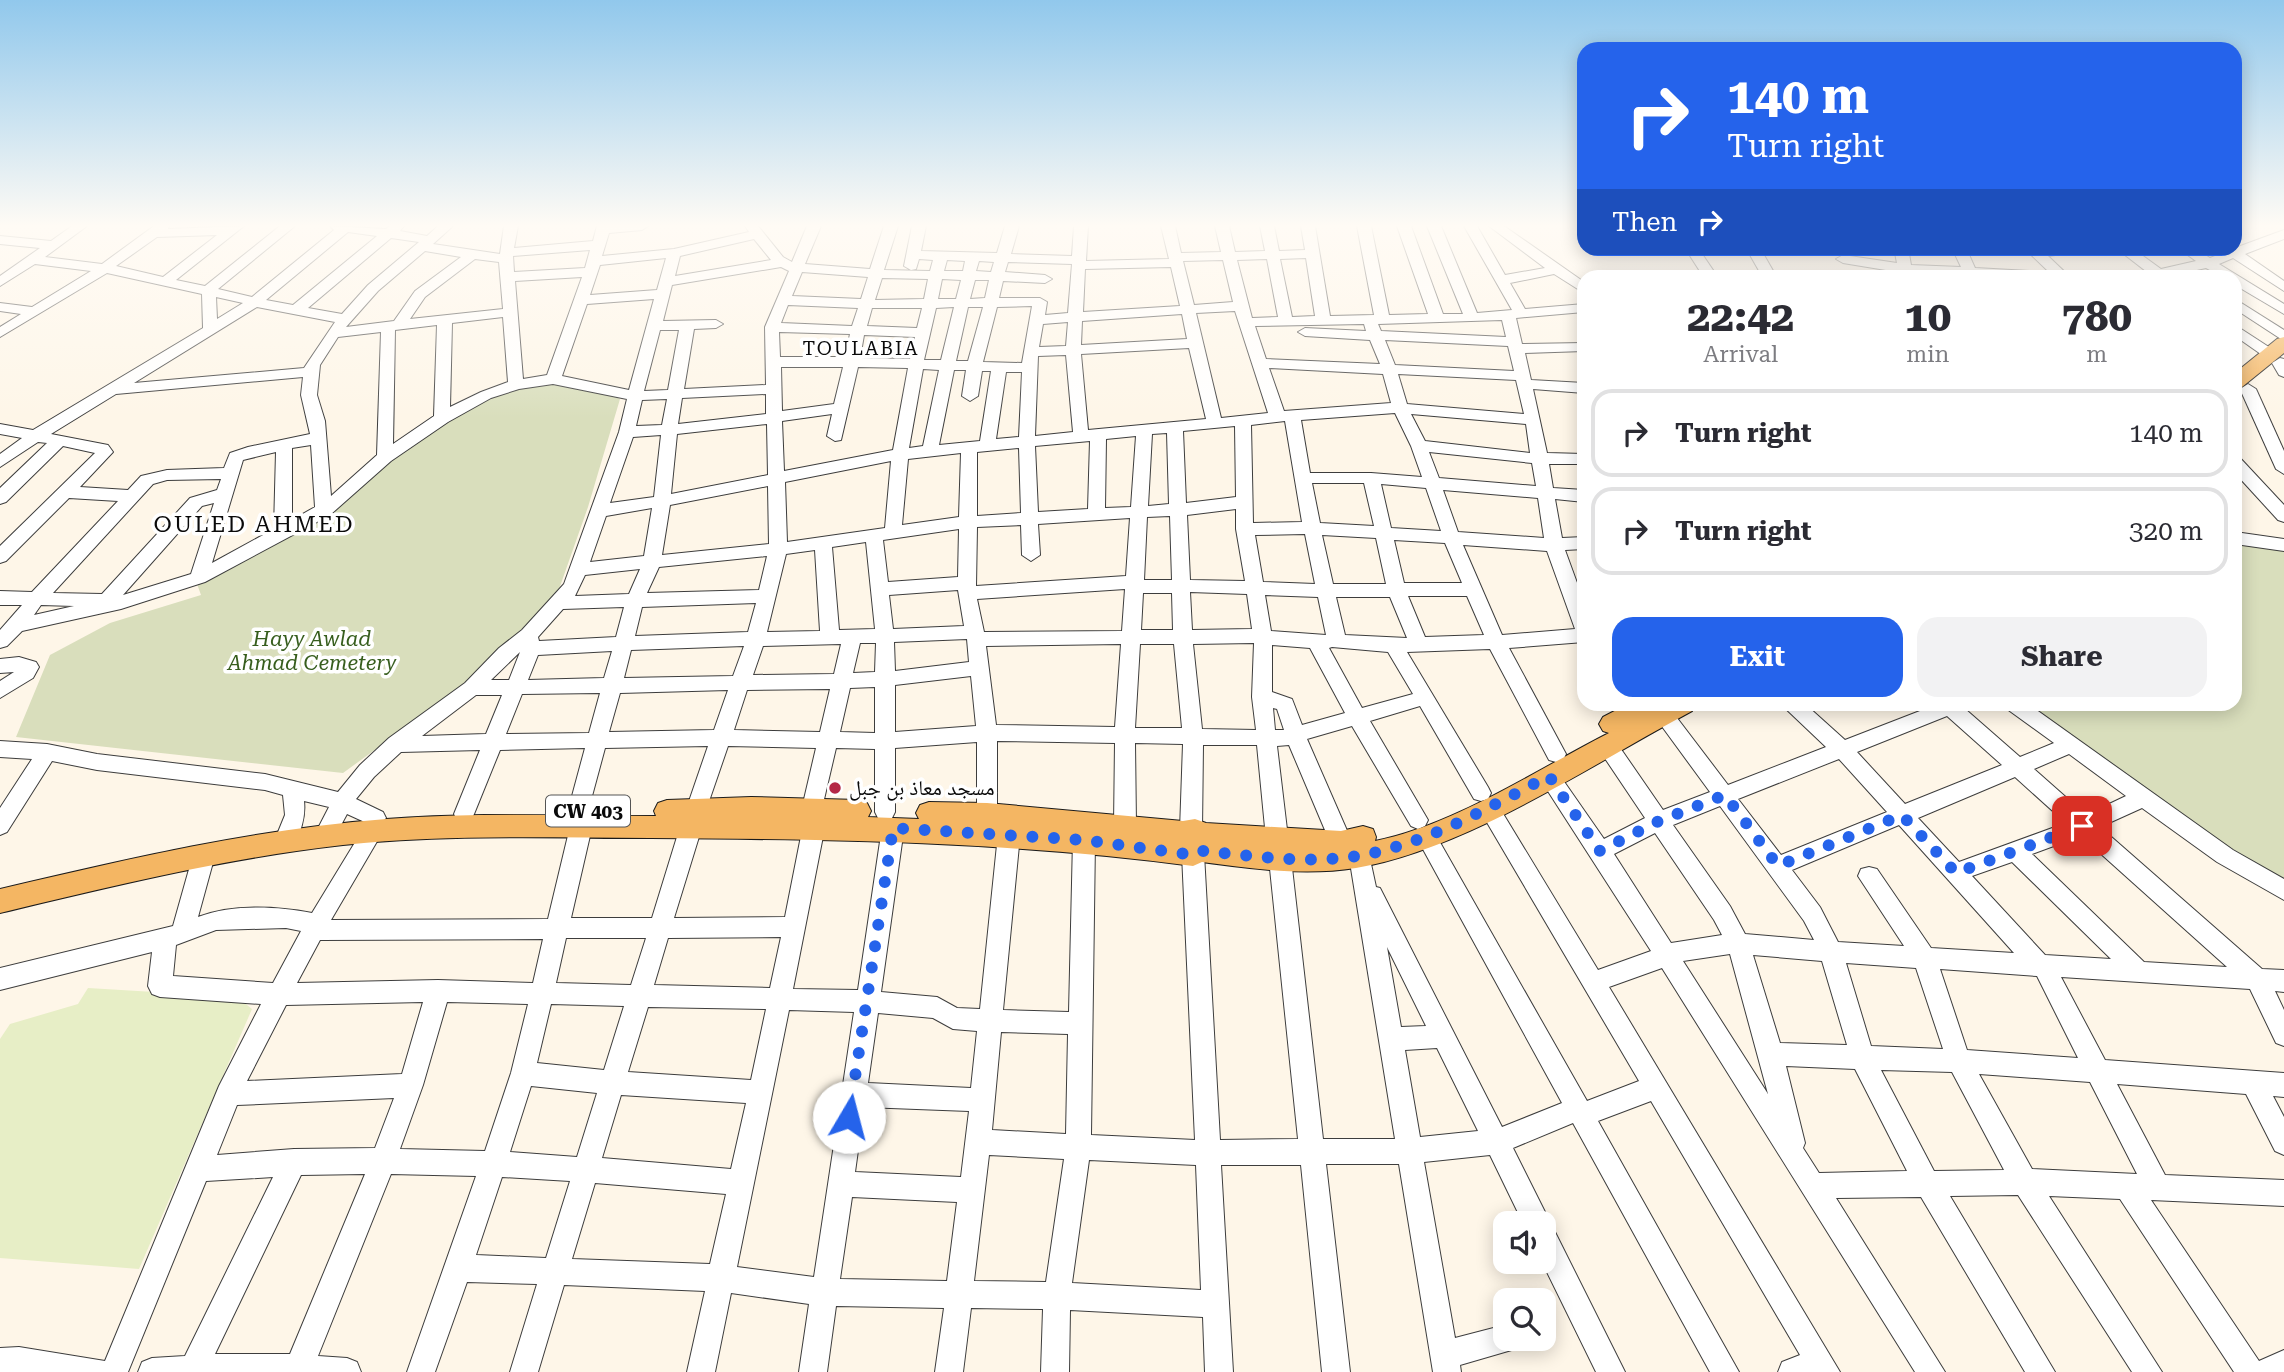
<!DOCTYPE html>
<meta charset="utf-8">
<style>
body{margin:0;font-family:"Roboto Serif","Noto Naskh Arabic",serif;background:#f2f2f3;color:#2b2b33;height:100vh;display:flex;flex-direction:column;font-size:26px;white-space:nowrap}
*{box-sizing:border-box;margin:0}
p{font-size:23px;color:#7c7c81}
.icon{flex:none;width:38px;height:38px;fill:none;stroke:currentColor;stroke-width:2;stroke-linecap:round;stroke-linejoin:round}
.map{position:relative;flex:1;overflow:hidden}
.sheet{position:absolute;left:1577px;top:270px;width:665px;height:441px;display:flex;flex-direction:column;background:#fff;border-radius:21px;box-shadow:0 4px 18px #0003}
.sheet>*{flex:none}
.banner{position:absolute;left:1577px;top:42px;width:665px;height:214px;border-radius:21px;box-shadow:0 4px 18px #0003;background:#2563eb;color:#fff;overflow:hidden}
.controls{position:absolute;left:1493px;top:1211px;display:grid;gap:14px}
.controls a{display:grid;place-items:center;width:63px;height:63px;border-radius:14px;background:#fff;box-shadow:0 4px 18px #0003;font-size:35px}
.pin{position:absolute;display:grid;place-items:center;width:60px;height:60px;color:#fff;margin:-30px;border-radius:14px;box-shadow:0 4px 10px #0006}
.me{position:absolute;width:77px;margin:-38px;rotate:8deg;stroke-linejoin:round;filter:drop-shadow(0 0 5px #0008)}
.turn{display:flex;align-items:center;gap:24px;height:147px;padding:0 35px;font-size:32px}
.turn .icon{width:91px;height:91px;stroke-width:2.5}
.turn b{display:block;font-size:49px;line-height:60px}
.then{display:flex;align-items:center;height:66px;padding:0 35px;background:#0003;gap:14px;font-size:26px}
.eta{display:flex;justify-content:space-evenly;align-items:center;height:119px;text-align:center}
.eta b{font-size:42px;font-weight:700;line-height:49px}
.button{display:flex;gap:14px;margin-top:auto;padding:14px 35px}
.button a{flex:1;height:80px;border-radius:21px;background:#2563eb;color:#fff;font-size:28px;font-weight:700;line-height:80px;text-align:center}
.button a+a{background:#f2f2f3;color:#2b2b33}
ul{padding:0;list-style:none}
li{display:flex;align-items:center;gap:21px;height:88px;margin:0 14px 10px;padding:0 21px;border:4px solid #e1e1e2;border-radius:21px}
li div{flex:1}
li b{display:block;font-size:26px}
li em{font-style:normal}
.map>svg:first-child{display:block}
</style>
<div class="map">
<svg width="2284" height="1372" viewBox="0 0 2284 1372">
<rect width="100%" height="100%" fill="#fef6e8"/>
<!-- cemetery -->
<g fill="#d9debc">
<polygon points="546,376 608,392 620,399 588,507 558,592 475,677 343,773 16,737 50,655 110,623 201,595 196,581 334,507 442,416"/>
<polygon points="2235,542 2284,549 2284,880 2192,827 2023,704 2235,704"/>
</g>
<!-- pitch -->
<polygon fill="#e7eec6" points="88,988 237,997 252,1009 139,1269 0,1258 0,1039 10,1024 78,1004"/>
<g fill="none" stroke-linecap="round" stroke-linejoin="round">
<!-- minor casing -->
<g stroke="#3d3d3d" stroke-width="2">
<g id="minor">
<path d="M72,226h15l-42,31 57,7 52,-38h15l-1,3 76,-3 -68,54 29,6 75,-60h15l-77,63 34,8 82,-67 -4,-4 56,3 3,-3h15l-4,5 27,5 11,-10h15l-20,18 67,10 4,-28h14l-4,22 79,-7 4,-15h51l-6,4 -33,3 -7,23 72,-7 75,-17 -4,-6h13l25,31 9,5 15,-36h14l-16,38 65,5 14,-43h14l-14,44 46,1 3,-11 -14,-1 -3,10 -5,1 -7,-4 8,-40h14l-5,25 76,2 8,-27h14l-8,28 61,2 2,-30h14l-2,35 83,-2 -8,-33h14l6,27 40,-1 -6,-26h14l6,26 30,-1 -5,-25h14l5,25 26,-1 -4,-24h14l15,90 44,-1 -17,-89h14l18,89 39,-1 -31,-88h14l32,88h20l-36,-88h14l36,87 35,-3 -48,-84h13l28,49 40,-7 -56,-42h15l80,56v11l-30,-19 -44,9 15,26 59,-5v8l-68,6 6,26 62,-1v8l-59,2 6,27 53,3v10l-51,-4 14,64 37,1v10h-35l4,24 31,2v12l-29,-3 7,39 22,-1v12l-19,1 19,52v40l-75,6 57,106 -3,6 -7,2 -7,-2 -59,-111 -83,3 81,135 3,6 -3,6 -7,2 -7,-2 -54,-93 -50,15 58,99 -3,6 -7,3 -7,-3 -59,-100 -45,13 45,103 -3,6 -8,3 -8,-3 -3,-6 -41,-97 -12,1 11,92 -4,6 -7,3 -7,-3 -4,-6 -9,-93h-54l-1,85 -4,6 -7,3 -7,-3 -4,-6 3,-86 -48,-1 1,82 -4,6 -7,3 -7,-3 -4,-6 1,-82 -118,-2v73l-3,6 -7,3 -7,-3 -3,-6v-72l-82,6v64l-3,6 -7,3 -7,-3 -3,-6v-63l-39,-1 -14,60 -3,6 -7,3 -7,-3 -3,-6 14,-60 -88,-2 -22,64 -3,6 -7,3 -7,-3 -3,-6 22,-64 -103,2 -17,63 -6,7 6,3 4,6 -21,91h81l28,-91 4,-6 7,-3 7,3 4,6 -28,91 111,-1 18,-91 4,-6 7,-3 7,3 4,6 -32,163 65,1 24,-162 4,-6 7,-3 7,3 4,6 -23,164 56,5 20,11 23,1 18,-174 4,-6 7,-3 7,3 4,6 -17,175 66,2 4,-172 3,-6 8,-3 8,3 3,6 -4,295 104,5 -13,-286 3,-6 8,-3 8,3 3,6 16,286 78,-1 -29,-280 3,-6 8,-3 8,3 3,6 32,280h72l-46,-283 3,-6 8,-3 8,3 8,37 4,1 122,239 60,-24 -143,-261 -4,-6 4,-6 7,-3 7,3 154,271 52,-20 -157,-267 -3,-6 3,-6 7,-3 7,3 102,168 53,-19 -109,-169 -3,-6 3,-6 7,-2 7,2 48,69 41,-21 -45,-67 -3,-6 3,-6 7,-2 7,2 49,71 47,-18 -52,-71 -27,-6 -6,-11h19l27,6 57,75 98,-38 -40,-38 -2,-5h21l40,36 93,-36h28l-2,4 56,49 34,-14 -47,-34 -3,-5h24l205,146 51,29v21l-67,-38 -75,-54 -42,19 162,142 22,1v22l-9,-1 9,19v36l-8,-3 -26,-54 -189,-12 44,83 179,13v24l-11,-1 11,21v38l-9,-4 -29,-57 -129,-10 48,91 119,5v26l-133,-6 108,161 25,-11v22h-50l-114,-173 -71,-3 113,176h-30l-114,-177 -68,1 105,176h-30l-104,-175 -85,1 109,174h-30l-253,-404 -53,19 231,385h-62l4,-10 18,-7 -149,-254 -53,20 141,251h-29l-137,-249 -60,25 33,66 3,12 4,2 72,144h-29l-54,-110 2,-39h-21l-33,-68 -66,7 31,176 50,-13v14h14l-4,10 -55,16 1,7h-28l-34,-208h-73l24,208h-28l-21,-207h-80l12,207h-28l-2,-55 -133,-7 -1,62h-28l2,-63 -72,-1 -8,64h-28l9,-64 -108,-2 -9,66h-28l10,-68 -78,-11 -16,79h-28l18,-81 -141,-6 -26,87h-28l27,-88 -70,-2 -32,90h-28l69,-196 -85,-2 -73,182 29,2 10,4 4,10h-223l4,-10 10,-4 33,-2 88,-179 -67,4 -78,191h-128v-24l19,-1 86,14 114,-275 42,-82 -101,-7 -8,-3 -4,-8 4,-34 -152,38v-22l173,-42 20,-71 3,-6 8,-3 8,3 3,6 -17,62c34,-13 78,-11 114,-4l53,-87 4,-2 -22,-10 -15,28 -7,3 -7,-3 -4,-6 15,-29 -25,-6c2,17 -4,32 -11,47l-8,3 -8,-3 -3,-6 11,-27 -2,-20 -18,-5 -168,-20 -45,-9 -45,71 -7,3v-27l32,-49 -32,-2v-16l47,3 50,10 168,20 73,18 22,-27 29,-27 76,-55 34,-35 23,-18 42,-46 55,-152 8,-33 -74,-15 -34,5 -28,9 -43,24 -57,39 -61,54 -125,67 -84,27 -99,22 -15,15 -7,2v-18l22,-25h-22v-14l32,1 86,-91 -49,-3 -63,63 -6,2v-17l95,-93 -32,-7 -57,56 -6,2v-16l47,-45 -9,-1 -38,25v-13l22,-16 -22,-4v-10l33,6 170,-102 -1,-34 -95,-21 -107,64v-10l21,-13 -21,-3v-8l32,4 59,-36 -56,-7 -35,22v-10l40,-28 -40,-4v-8l51,5zM348,232l29,4 -84,69 -27,-5zM217,235l-54,42 -47,-11 41,-29zM391,238l28,4 -51,43 -26,29 -34,-6zM754,239l17,21 -96,16 5,-20zM590,250l-5,18 -71,4 -1,-16zM425,251l36,6 -46,34 -21,30 -48,6 32,-36zM666,258l-9,32 -67,5 10,-30zM1306,258l9,58 -23,1 -12,-58zM475,259l24,3 4,47 -93,10 15,-22zM1267,259l11,58 -26,1 -15,-58zM947,260l18,1 -2,10h-19zM1223,260l10,42 -39,3 -11,-44zM979,261l15,1 -3,10 -15,-1zM1008,262l64,2 -4,49 -23,2 2,-13 -7,-4h-41l4,-17 42,2 7,-4 -7,-4 -40,-3zM781,267l8,4 -24,56 1,58 -82,4 10,-60 22,-1 7,-4 -7,-4 -53,1 9,-36zM1171,267l9,39 -97,6 2,-43zM802,272l66,5 -7,22 -69,-3zM582,277l-35,98 -24,4 -8,-98zM882,278l46,1 -4,20 -49,1zM942,279l19,1 -5,19h-18zM975,280h14l-4,18 -15,1zM216,297l27,6 -26,16zM654,299l-25,91 -67,-14 25,-72zM788,305l70,3 -6,18 -71,-3zM1032,306l-10,57 -39,-1 14,-55zM257,307l78,15 -31,46 -170,15zM954,307l-13,53h-17l12,-52zM968,307h15l-15,54h-12zM872,308h50l-5,20 -50,-2zM1235,311l33,102 -47,5 -25,-105zM1182,314l5,25 -106,6 1,-24zM503,317l5,65 -27,10 -31,15 2,-84zM1502,320l4,17 -125,-6 -3,-7zM1068,322l-2,24 -27,1 4,-23zM1364,324l2,7 -61,-3 -7,4 7,4 65,4 10,24 -114,-5 -11,-33zM437,325l-3,91 -41,28 2,-114zM660,330h19l-11,60 -24,1zM381,332l-4,123 -46,41 -6,-75 -8,-26 3,-30 18,-28zM779,332l71,2 -5,23h-65zM864,335l51,2 -5,22 -50,-1zM1385,340l123,6 6,25 -119,-6zM1189,348l17,71 -118,11 -7,-76zM1066,355l7,77 -38,4 3,-80zM781,367h62l-9,37 -52,7zM858,367l50,1 -15,82 -109,21 -2,-50 50,-7 -5,22 8,5 6,-1zM1269,368l114,6 8,29 -107,8zM923,369l16,1 -16,76 -14,2zM954,370h12l-4,26 8,5 8,-5 4,-25h9l-11,70 -41,4zM1006,372h16l-3,65 -23,2zM1398,374l118,6 8,34 -117,-10zM303,377l-2,18 9,39 -62,13 -18,6 -6,15 -57,2 -26,6 -13,14 -48,-3 33,-35 -5,-7 -57,-11 65,-40zM766,394v20l-88,10 4,-26zM667,399l-5,26 -26,1 6,-26zM1395,413l16,33 11,31 -51,-4h-61l-9,-53zM1411,414l115,10 4,29 -105,-12zM1285,421l17,101 -49,1 -2,-98zM767,424l1,51 -97,19 6,-60zM1235,426l1,71 -50,6 -3,-72zM1167,433l2,71 -21,2 4,-72zM661,435l-7,62 -44,6 23,-66zM1136,436l-5,71 -26,1 1,-69zM1090,441l-2,68 -50,3 -3,-66zM311,445l4,62 -23,13v-72zM1019,448l2,65 -44,3v-64zM276,452l-2,77 -62,34 31,-103zM1429,452l103,11 4,23 -97,-8zM961,453l-2,64 -57,8 6,-66zM891,461l-6,67 -98,14 -2,-60zM221,479l-4,11 -27,8 -88,96 -49,-1 100,-109 14,-4zM1312,483h52l10,43 -54,-3zM1381,484l45,4 15,43 -50,-3zM768,486l1,58 -107,11 8,-50zM1443,490l95,8 6,40 -86,-6zM214,503l-23,71 -68,21 79,-89zM652,508l-8,48 -54,6 16,-46zM1236,509v20l9,52 -55,-1 -3,-65zM1170,516l2,64h-28l3,-63zM1130,518l-4,58 -150,10 1,-59 44,-2 1,30 9,6 9,-6 -2,-31zM959,529l-1,48 -70,5 -5,-42zM1305,534l10,50 -52,-2 -8,-47zM1322,535l54,3 10,46h-53zM1394,540l51,3 17,40h-58zM866,542l9,87 -36,1 -7,-83zM1463,545l84,6 28,78 -73,6zM815,550l5,81 -53,1 19,-78zM767,556l-8,34 -112,3 12,-26zM640,569l-11,25 -54,2 10,-21zM1125,589l-3,42 -138,1 -7,-33zM958,590l6,36 -71,3 -4,-34zM1190,592l57,2 5,35 -60,1zM1143,593h29l1,37h-32zM1265,595l53,2 8,38 -55,-4zM1408,596h59l17,39 -59,2zM1336,597h54l17,41 -62,-3zM756,603l-8,29 -113,4 7,-29zM41,605l33,1 -40,9zM624,607l-8,30 -77,4 -1,-4 25,-28zM967,639l2,23 -74,9 -1,-29zM860,643h16l-1,29 -22,1zM1254,643l-2,54 4,33 -54,-1 -9,-85zM841,644l-7,30 -81,1 10,-29zM1121,644l-6,83 -119,-2 -10,-79zM1140,644h34l8,84h-47zM1272,645l38,3 35,65 -43,12 -10,-26 -20,-7zM744,646l-11,30 -109,2 7,-28zM1332,647l56,5 25,42 -51,14 -33,-60zM612,651l-8,27 -76,2 10,-25zM520,652l-11,28h-18zM971,676l5,50 -81,6v-47zM875,687v46l-35,-1 10,-44zM830,689l-10,43 -86,-2 13,-40zM728,690l-14,40 -105,2 11,-39zM600,693l-11,40 -83,1 16,-40zM476,695h26l-16,39 -64,2zM1273,708l4,1 7,21h-9zM1947,716l55,49 -97,39 -48,-52zM585,748l-17,63 3,6 6,2 -7,8 -22,92 -217,1 48,-82 4,-6 -4,-6 7,-8 -3,-6 -27,-13 18,-22 27,-25 79,-2 -26,64 3,6 7,3 7,-3 3,-6 26,-64zM2069,754l57,42 -40,19 -52,-46zM1839,759l48,53 -106,43 -43,-56zM2015,777l51,46 -107,39 -41,-44zM1720,806l84,115 10,19 -69,-6 -15,-28 -57,-81zM1899,825l115,128 -83,-5 -54,-79 -8,-2 -8,2 -3,7 46,70 -66,-4 -18,-35 -28,-37zM1655,833l59,87 8,15 -51,8 -57,-89zM2081,836l146,131 -83,-5 -112,-108zM2012,862l99,97 -66,-4 -73,-79zM286,928l15,3 -28,52 -100,-7 3,-31 40,-15zM781,937l-11,51 -116,-3 14,-47zM566,938h80l-15,47 -75,-2zM543,939l-10,44 -95,-3 -141,3 23,-43zM1387,947l39,79 -25,1zM1730,954l38,140 -85,-133zM1753,955l69,6 25,84 -67,-2zM1846,963l70,5 27,81 -72,-3zM1940,969l97,7 41,82 -111,-8zM423,1002l-21,72 -155,7 39,-76zM447,1002l81,2 -17,69 -26,78 -85,-2 23,-64zM551,1004l73,2 -20,64 -67,-7zM648,1007l118,2 -15,71 -123,-8zM789,1010l65,2 -40,265 -77,-10zM878,1013l55,5 20,11 24,2 -6,57 -103,-5zM1001,1032l67,2 -2,100 -74,-4zM1437,1048l41,83 -58,6 -15,-87zM1786,1066l69,3 52,102 -88,2 -16,-25 2,-5zM1881,1070l71,2 52,98 -70,1zM1979,1074l111,8 47,92 -105,-5zM531,1086l66,7 -20,64 -67,-5zM621,1095l125,8 -15,66 -129,-11zM394,1098l-19,50 -81,1 -77,6 20,-50zM864,1107l105,4 -8,66 -106,-5zM989,1155l75,4 -18,123 -72,-1zM1089,1160l107,5 5,125 -129,-7zM365,1174l-75,180h-75l86,-179zM502,1177l68,4 -24,77 -70,-3zM595,1183l131,11 -16,70 -138,-5zM852,1197l105,5 -10,79 -107,-2z"/>
<polygon points="2284,230 2284,239 2245,254 2284,281 2284,291 2233,258 2219,264 2284,304 2284,314 2235,285 2235,276 2221,276 2206,268 2169,276 2141,276 2147,272 2116,248 2132,248 2161,269 2196,261 2178,248 2194,248 2210,258 2225,252 2222,248 2235,248"/>
<polygon points="1685,248 1698,248 1717,276 1703,276"/>
<polygon points="1746,248 1760,248 1776,276 1762,276"/>
<polygon points="1894,248 1908,248 1911,265 1961,267 1952,248 1966,248 1975,268 2049,272 2024,248 2084,248 2078,252 2048,256 2069,276 1913,273 1913,276 1899,276 1898,272 1843,263 1836,259 1843,255 1897,263"/>
<polygon points="2235,299 2284,330 2284,341 2235,309"/>
<polygon points="2235,325 2275,351 2277,354 2275,357 2265,357 2235,336"/>
<polygon points="2280,358 2284,359 2284,377 2279,375 2272,363"/>
<polygon points="2248,384 2256,389 2284,451 2284,474 2276,469 2240,389"/>
<polygon points="2235,458 2241,459 2284,505 2284,522 2278,520 2235,473"/>
<polygon points="2235,532 2284,539 2284,551 2235,544"/>
<polygon points="19,657 36,662 39,667 33,678 0,698 0,681 14,672 0,673 0,659"/>
</g>
</g>
<!-- major casing -->
<g stroke="#1b1b1b" stroke-width="2">
<g id="major">
<polygon points="2284,337 2284,353 2242,387 2235,389 2235,373 2277,339"/>
<path d="M1628,704h67l-3,7 -31,17c-90,50 -204,123 -305,140 -50,8 -104,1 -154,-6l-9,4c-181,-24 -360,-27 -542,-28 -103,0 -205,-4 -308,7 -116,13 -230,41 -343,68v-24c127,-30 255,-60 386,-70 90,-7 180,-3 270,-3l-2,-5 4,-8 9,-3 84,-3 107,3 9,3 4,8 -3,6 51,2 -3,-6 4,-8 9,-3 58,1 196,18 12,-2 11,4 135,8 22,-5 10,3 3,8 -1,4c80,-16 161,-71 234,-108l-6,-2 -4,-7 4,-7z"/>
</g>
</g>
<!-- minor -->
<use href="#minor" fill="#fff" fill-rule="evenodd"/>
<!-- major -->
<use href="#major" fill="#f4b663" fill-rule="evenodd"/>
</g>
<!-- sky -->
<linearGradient id="sky" x2="0" y2="1"><stop stop-color="#91c8ec"/><stop offset="0.54" stop-color="#fffbf5"/><stop offset="1" stop-color="#fffbf5" stop-opacity="0"/></linearGradient>
<rect width="2284" height="418" fill="url(#sky)"/>
<g fill="none" stroke-linecap="round" stroke-linejoin="round">
<!-- route -->
<path stroke="#2563eb" stroke-width="12" stroke-dasharray="0 21.6" d="M849,1117l44,-289 191,12 109,15 10,-4c40,4 81,10 122,8 80,-2 155,-47 224,-83l51,75 59,-30 66,-26 53,71 124,-51 54,58 126,-47"/>
</g>
<!-- markers -->
<circle fill="#b42848" stroke="#fff" stroke-width="2.5" cx="835" cy="788" r="7"/>
<g text-anchor="middle" dominant-baseline="central" stroke-width="7" stroke-linejoin="round" paint-order="stroke">
<!-- far-neighbourhood labels -->
<g font-size="19" letter-spacing="2" fill="#0a0a0a" stroke="#fff">
<text x="861" y="348">TOULABIA</text>
</g>
<!-- shield labels -->
<rect fill="#fff" stroke="#545454" stroke-width="2" x="546" y="795.5" width="84" height="31" rx="5"/>
<g font-size="19" font-weight="bold" fill="#0a0a0a">
<text x="588" y="811">CW 403</text>
</g>
<!-- park labels -->
<g font-size="21" font-style="italic" fill="#375e1e" stroke="#fff">
<text x="312" y="639">Hayy Awlad<tspan x="312" dy="24">Ahmad Cemetery</tspan></text>
</g>
<!-- poi labels -->
<g font-size="21" fill="#0a0a0a" stroke="#fff" text-anchor="start">
<text x="849" y="788">مسجد معاذ بن جبل</text>
</g>
<!-- neighbourhood labels -->
<g font-size="23" letter-spacing="2" fill="#0a0a0a" stroke="#fff">
<text x="254" y="524">OULED AHMED</text>
</g>
</g>
</svg>
<div class="controls">
<a><svg class="icon" aria-label="sound" viewBox="0 0 24 24"><path d="M4 9h4l5-4v14l-5-4H4zM17 9q2 3 0 6"/></svg></a>
<a><svg class="icon" aria-label="search" viewBox="0 0 24 24"><circle cx="10" cy="10" r="6"/><path d="M15 15l6 6"/></svg></a>
</div>
<div class="pin" style="left:2082px;top:826px;background:#d93025"><svg class="icon" aria-label="arrive" viewBox="0 0 24 24"><path d="M6 21V4h12l-3 4 3 4H6"/></svg></div>
<svg class="me" style="left:849px;top:1117px" viewBox="-20 -20 40 40"><circle r="19" fill="#fff"/><path d="M0-13L10 11 0 6-10 11z" fill="#2563eb"/></svg>
<div class="banner">
<div class="turn"><svg class="icon" aria-label="right" viewBox="0 0 24 24"><path d="M7 20v-9h11M14 6l5 5-5 5"/></svg><div><b>140 m</b>Turn right</div></div>
<div class="then">Then<svg class="icon" aria-label="right" viewBox="0 0 24 24"><path d="M7 20v-9h11M14 6l5 5-5 5"/></svg></div>
</div>
<section class="sheet">
<div class="eta">
<div><b>22:42</b><p>Arrival</p></div>
<div><b>10</b><p>min</p></div>
<div><b>780</b><p>m</p></div>
</div>
<ul>
<li><svg class="icon" aria-label="right" viewBox="0 0 24 24"><path d="M7 20v-9h11M14 6l5 5-5 5"/></svg><div><b>Turn right</b></div><em>140 m</em></li>
<li><svg class="icon" aria-label="right" viewBox="0 0 24 24"><path d="M7 20v-9h11M14 6l5 5-5 5"/></svg><div><b>Turn right</b></div><em>320 m</em></li>
</ul>
<div class="button"><a>Exit</a><a>Share</a></div>
</section>
</div>
